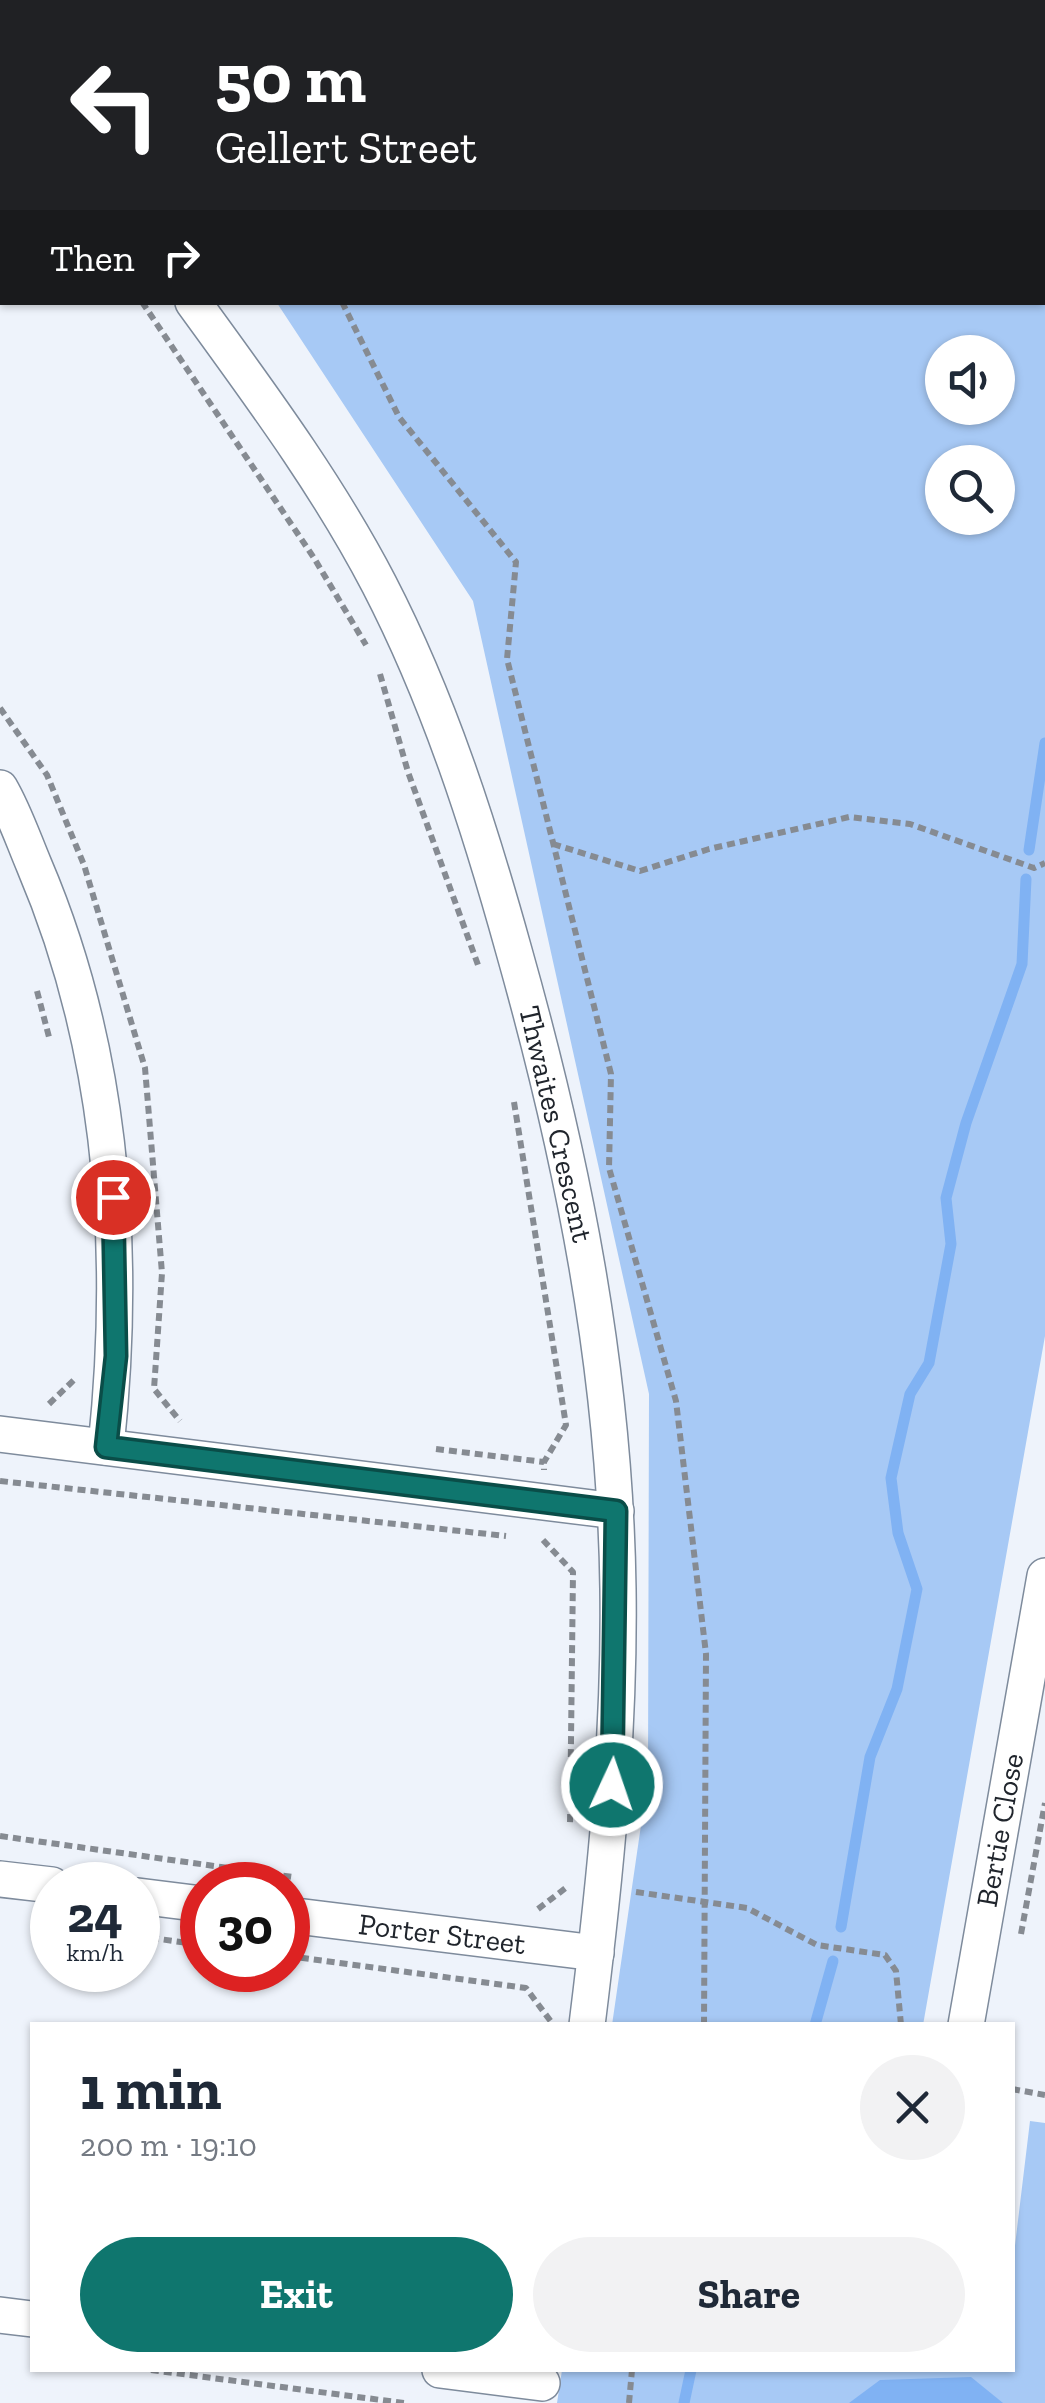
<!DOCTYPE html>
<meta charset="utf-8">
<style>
body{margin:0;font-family:"Zilla Slab",serif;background:#f2f2f3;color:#1f2937;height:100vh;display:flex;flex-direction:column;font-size:38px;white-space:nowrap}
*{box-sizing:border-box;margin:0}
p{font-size:32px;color:#747a83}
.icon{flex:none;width:55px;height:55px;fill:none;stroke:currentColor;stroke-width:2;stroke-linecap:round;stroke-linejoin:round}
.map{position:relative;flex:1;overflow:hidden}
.side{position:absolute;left:30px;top:2022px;width:985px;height:350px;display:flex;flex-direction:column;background:#fff;border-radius:0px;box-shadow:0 2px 8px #0004}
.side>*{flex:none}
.top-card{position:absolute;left:0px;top:0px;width:1045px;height:305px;box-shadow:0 2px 8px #0004;background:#202124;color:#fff;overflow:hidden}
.controls{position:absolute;left:925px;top:335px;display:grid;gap:20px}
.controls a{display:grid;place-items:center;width:90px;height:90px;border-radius:50%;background:#fff;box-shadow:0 2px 8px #0004;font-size:50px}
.speed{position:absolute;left:30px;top:1862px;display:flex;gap:20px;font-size:50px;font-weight:700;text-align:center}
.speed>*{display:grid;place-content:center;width:130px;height:130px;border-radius:50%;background:#fff;box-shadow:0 2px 8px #0004;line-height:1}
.speed small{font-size:25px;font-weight:400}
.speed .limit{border:15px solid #d22;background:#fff;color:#111}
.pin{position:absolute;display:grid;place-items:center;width:85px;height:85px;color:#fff;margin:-42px;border:5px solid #fff;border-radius:50%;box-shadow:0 2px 10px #0007}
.me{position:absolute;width:110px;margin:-55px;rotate:3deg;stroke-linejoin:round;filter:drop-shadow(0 0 8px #0008)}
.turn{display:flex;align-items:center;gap:35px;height:210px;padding:0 50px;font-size:45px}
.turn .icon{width:130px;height:130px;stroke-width:2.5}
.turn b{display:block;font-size:70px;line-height:85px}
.then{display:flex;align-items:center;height:95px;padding:0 50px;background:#0003;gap:20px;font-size:38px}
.round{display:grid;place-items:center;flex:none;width:105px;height:105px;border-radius:52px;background:#f2f2f3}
.head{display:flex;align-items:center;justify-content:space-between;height:170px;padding:0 50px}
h1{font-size:60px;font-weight:700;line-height:75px}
.action{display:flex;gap:20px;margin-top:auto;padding:20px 50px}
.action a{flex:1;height:115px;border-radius:60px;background:#0f766e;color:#fff;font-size:40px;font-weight:700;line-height:115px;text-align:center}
.action a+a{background:#f2f2f3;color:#1f2937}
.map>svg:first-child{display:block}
</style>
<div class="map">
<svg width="1045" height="2403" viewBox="0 0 1045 2403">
<rect width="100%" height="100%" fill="#eef3fb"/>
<!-- green -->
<g fill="#a7c9f5" fill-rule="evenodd">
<path d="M30,0h1015v1336l-122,689h-311l36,-248 1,-383 -176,-793 -196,-298 765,-1v-300h-1017zM942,352h56v56h-56zM942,462h56v56h-56z"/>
<polygon points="1030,2121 1045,2123 1045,2403 557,2403 562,2370 1012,2370 1013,2262"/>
</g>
<!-- water -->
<polygon fill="#80b2f3" points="971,2377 1003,2403 849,2403 880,2380"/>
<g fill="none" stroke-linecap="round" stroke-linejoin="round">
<!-- stream -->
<g stroke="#80b2f3" stroke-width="11">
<polyline points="1029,850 1045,743"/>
<polyline points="841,1927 870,1757 897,1689 917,1589 898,1533 891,1478 910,1394 929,1363 951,1244 946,1198 966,1123 1022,964 1026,879"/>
<polyline points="815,2025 833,1961"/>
<polyline points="684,2403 691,2370"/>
</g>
<!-- minor casing -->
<g stroke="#7e8b9c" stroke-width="38">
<g id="minor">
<polyline points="0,193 2,192"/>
<path d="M193,302c66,91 134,182 186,282 60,116 100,241 135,367 59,209 101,420 104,638 2,146 -13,291 -31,436"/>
<path d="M0,788c14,24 23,51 34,77 79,185 93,384 72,582"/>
<polyline points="0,1434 616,1511"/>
<polyline points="0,1879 52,1885"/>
<polyline points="138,1896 202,1904"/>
<polyline points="288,1915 596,1953"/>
<polyline points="966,2025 1045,1576"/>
<polyline points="0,2315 32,2319"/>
<polyline points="440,2370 542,2383"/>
</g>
</g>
<!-- path -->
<g stroke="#868b92" stroke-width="6" stroke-dasharray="8 5" stroke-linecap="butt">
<polyline points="329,2 340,0"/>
<polyline points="0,99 2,98"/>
<polyline points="0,243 2,241"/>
<polyline points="142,302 314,558 366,645"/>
<polyline points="342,302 399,417 516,562 507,659 611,1074 609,1168 676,1401 706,1654 704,2025"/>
<polyline points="380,674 408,772 478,965"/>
<polyline points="0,708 47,775 84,865 145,1068 162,1273 154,1389 180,1421"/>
<polyline points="553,844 640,871 709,849 849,817 910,824 1034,868 1045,863"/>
<polyline points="37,991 49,1037"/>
<polyline points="514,1102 566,1425 544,1462 544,1470"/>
<polyline points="49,1404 76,1378"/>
<polyline points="436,1449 544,1462"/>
<polyline points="0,1481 506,1536"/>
<polyline points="543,1540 573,1572 570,1825"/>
<polyline points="0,1836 293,1877"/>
<polyline points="636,1892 747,1908 817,1945 885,1955 896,1971 901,2025"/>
<polyline points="538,1909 567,1887"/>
<polyline points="36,1922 52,1924"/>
<polyline points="1021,1934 1045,1803"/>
<polyline points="138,1936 202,1945"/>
<polyline points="288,1956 526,1988 552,2023"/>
<polyline points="1012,2089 1045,2095"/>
<polyline points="151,2370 404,2403"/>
<polyline points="629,2403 632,2370"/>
</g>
<!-- minor -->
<use href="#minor" stroke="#fff" stroke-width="35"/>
</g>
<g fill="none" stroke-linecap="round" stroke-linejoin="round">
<!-- route casing -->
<g stroke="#0a4d48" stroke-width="25">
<polyline id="route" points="113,1197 116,1356 106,1447 616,1511 612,1785"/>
</g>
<!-- route -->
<use href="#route" stroke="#0f766e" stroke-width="18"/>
</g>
<g text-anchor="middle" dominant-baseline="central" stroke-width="8" stroke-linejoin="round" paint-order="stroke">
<!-- street labels -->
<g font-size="30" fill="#20252c" stroke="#fff">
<text transform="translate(556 1124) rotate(77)">Thwaites Crescent</text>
<text transform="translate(1000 1830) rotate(-80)">Bertie Close</text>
<text transform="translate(442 1934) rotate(7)">Porter Street</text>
</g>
</g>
</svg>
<div class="controls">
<a><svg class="icon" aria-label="sound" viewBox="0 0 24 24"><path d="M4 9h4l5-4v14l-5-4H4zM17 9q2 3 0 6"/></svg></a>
<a><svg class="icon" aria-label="search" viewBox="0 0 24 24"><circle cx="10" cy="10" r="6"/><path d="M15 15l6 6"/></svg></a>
</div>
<div class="speed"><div>24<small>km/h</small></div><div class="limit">30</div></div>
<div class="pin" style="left:113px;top:1197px;background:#d93025"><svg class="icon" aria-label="arrive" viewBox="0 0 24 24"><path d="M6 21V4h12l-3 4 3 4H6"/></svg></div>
<svg class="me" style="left:612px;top:1785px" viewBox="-20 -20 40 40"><circle r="17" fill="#0f766e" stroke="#fff" stroke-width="3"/><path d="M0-11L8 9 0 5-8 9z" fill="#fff"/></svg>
<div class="top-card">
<div class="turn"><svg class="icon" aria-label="left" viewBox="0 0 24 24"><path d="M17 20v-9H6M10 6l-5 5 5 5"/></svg><div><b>50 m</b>Gellert Street</div></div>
<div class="then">Then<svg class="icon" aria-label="right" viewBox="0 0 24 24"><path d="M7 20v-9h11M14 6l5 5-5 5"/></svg></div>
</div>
<section class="side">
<div class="head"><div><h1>1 min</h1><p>200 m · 19:10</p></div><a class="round"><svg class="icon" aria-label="close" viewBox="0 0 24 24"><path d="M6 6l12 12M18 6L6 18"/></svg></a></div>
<div class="action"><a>Exit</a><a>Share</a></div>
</section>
</div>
